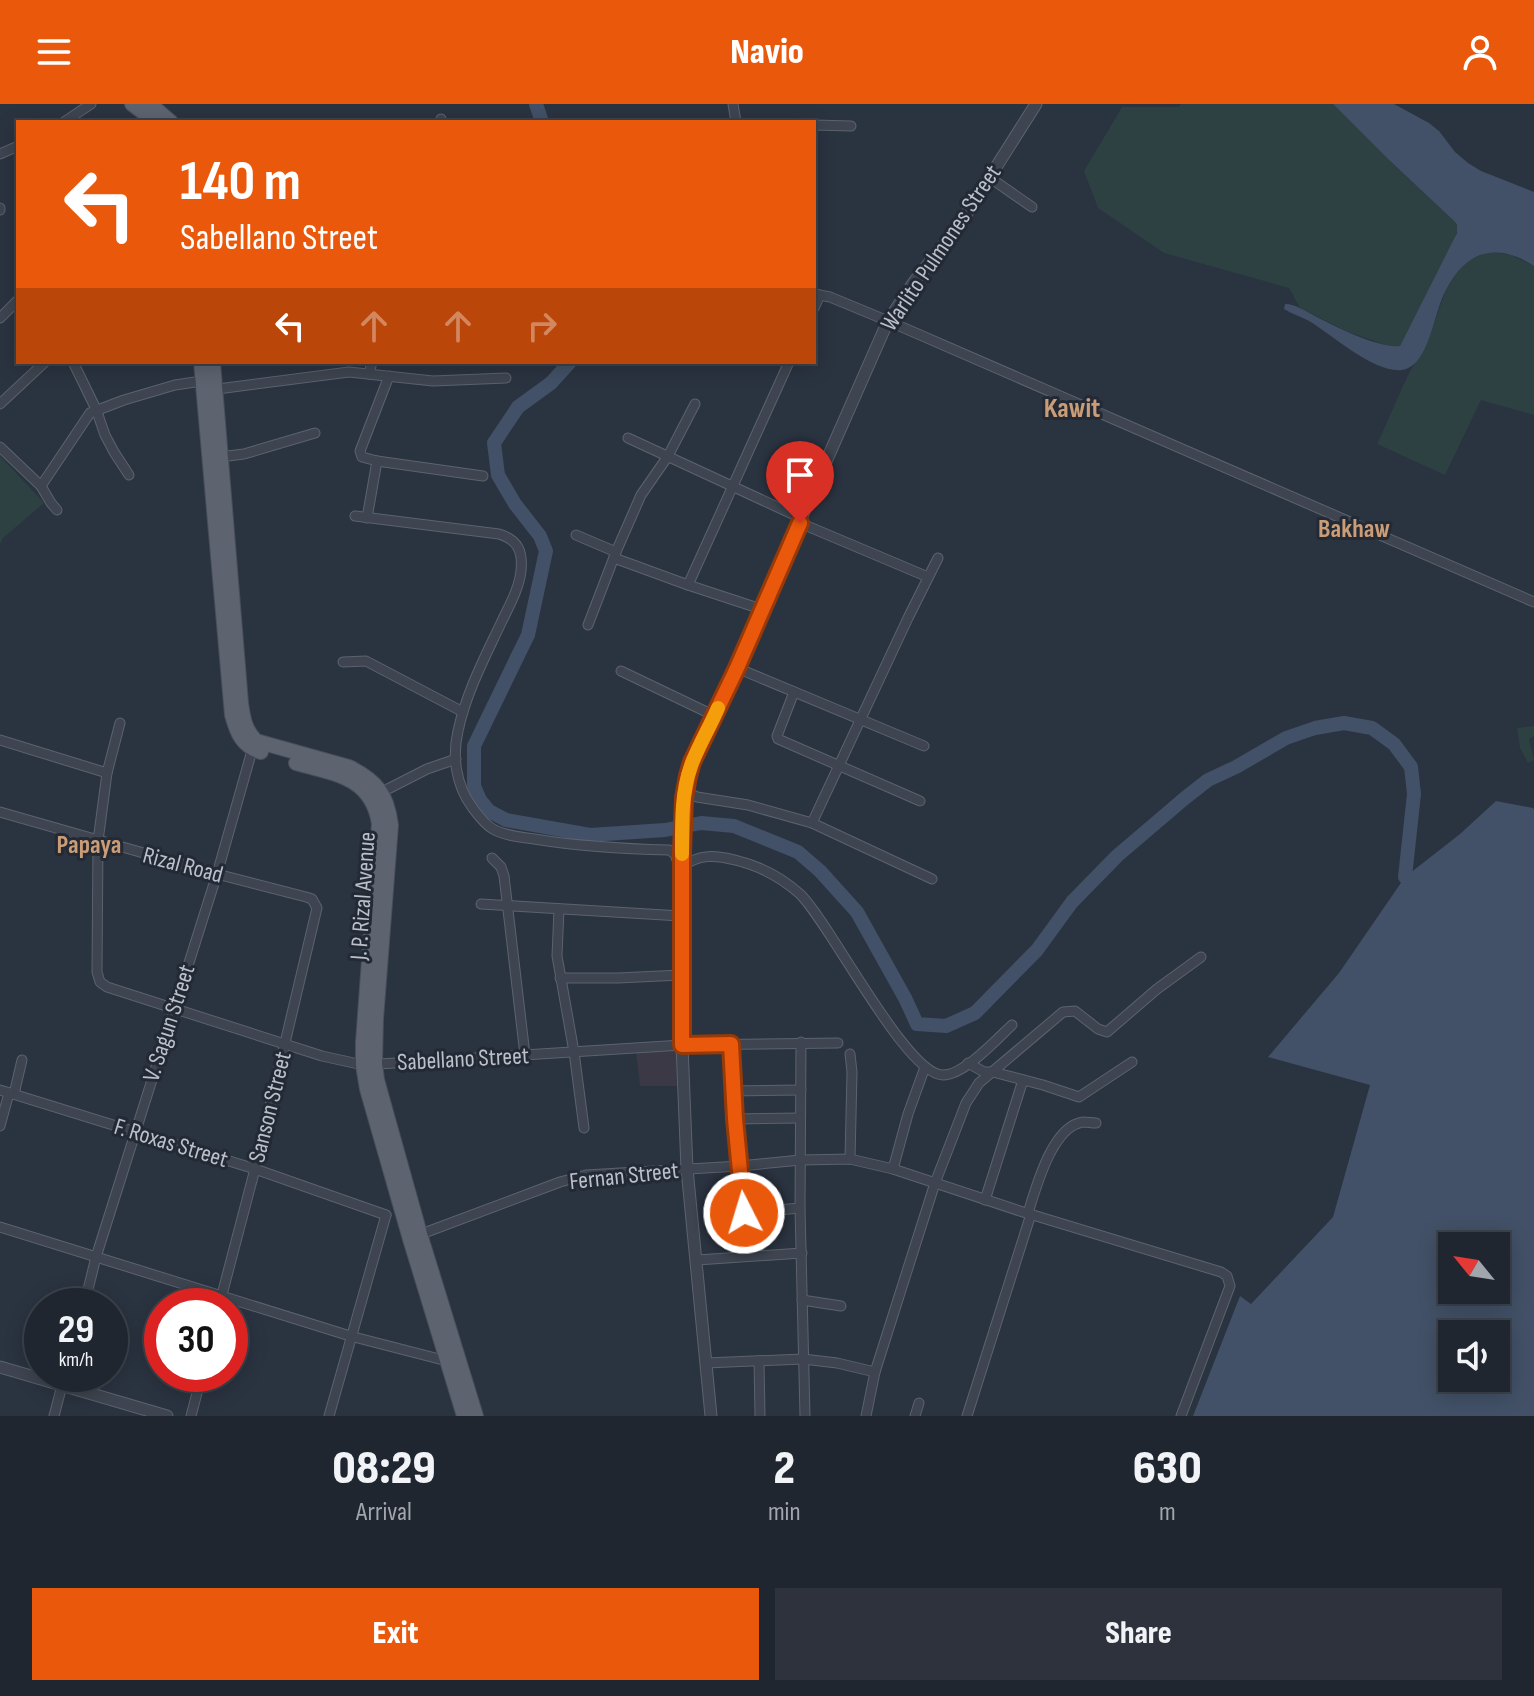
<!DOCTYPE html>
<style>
body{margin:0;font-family:"Sofia Sans Condensed",sans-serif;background:#2d323c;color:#f1f3f6;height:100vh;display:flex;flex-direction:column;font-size:30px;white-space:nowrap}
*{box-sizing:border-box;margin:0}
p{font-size:26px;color:#a2a5ab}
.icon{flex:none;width:44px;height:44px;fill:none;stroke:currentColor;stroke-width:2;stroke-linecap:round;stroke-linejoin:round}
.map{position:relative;height:1312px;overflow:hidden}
.drawer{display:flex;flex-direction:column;background:#202630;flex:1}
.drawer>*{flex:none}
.hud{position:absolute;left:16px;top:16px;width:800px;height:244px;border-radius:0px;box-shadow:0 4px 20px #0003,0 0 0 2px #3d434c;background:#ea580c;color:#fff;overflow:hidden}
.needle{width:52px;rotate:300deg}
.buttons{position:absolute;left:1438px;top:1128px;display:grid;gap:16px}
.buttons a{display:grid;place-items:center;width:72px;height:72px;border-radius:0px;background:#202630;box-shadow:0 4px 20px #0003,0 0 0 2px #3d434c;font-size:40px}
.speed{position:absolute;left:24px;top:1184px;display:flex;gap:16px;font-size:40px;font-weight:700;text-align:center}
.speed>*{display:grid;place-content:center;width:104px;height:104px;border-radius:50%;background:#202630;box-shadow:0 4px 20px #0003,0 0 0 2px #3d434c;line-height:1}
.speed small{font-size:20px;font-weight:400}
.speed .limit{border:12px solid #d22;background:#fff;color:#111}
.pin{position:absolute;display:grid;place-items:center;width:68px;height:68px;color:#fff;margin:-82px -34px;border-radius:50% 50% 50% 0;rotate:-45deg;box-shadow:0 0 8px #0007}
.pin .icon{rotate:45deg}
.me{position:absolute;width:88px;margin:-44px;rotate:355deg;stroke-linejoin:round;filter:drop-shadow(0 0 6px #0008)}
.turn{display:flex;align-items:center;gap:28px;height:168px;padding:0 32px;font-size:36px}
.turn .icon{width:104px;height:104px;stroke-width:2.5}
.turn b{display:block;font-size:56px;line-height:68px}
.lanes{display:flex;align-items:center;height:76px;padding:0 32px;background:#0003;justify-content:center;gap:40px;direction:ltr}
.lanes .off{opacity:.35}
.eta{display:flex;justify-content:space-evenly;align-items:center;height:136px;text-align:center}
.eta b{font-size:48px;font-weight:800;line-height:56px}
.primary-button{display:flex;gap:16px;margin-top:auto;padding:16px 32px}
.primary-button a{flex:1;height:92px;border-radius:0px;background:#ea580c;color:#fff;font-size:32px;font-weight:800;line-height:92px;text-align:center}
.primary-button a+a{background:#2d323c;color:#f1f3f6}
header{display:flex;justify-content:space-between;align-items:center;height:104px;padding:0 32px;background:#ea580c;color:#fff;font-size:36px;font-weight:800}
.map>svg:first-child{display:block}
</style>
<header><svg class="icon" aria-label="menu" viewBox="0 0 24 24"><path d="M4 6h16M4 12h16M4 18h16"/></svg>Navio<svg class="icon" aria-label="person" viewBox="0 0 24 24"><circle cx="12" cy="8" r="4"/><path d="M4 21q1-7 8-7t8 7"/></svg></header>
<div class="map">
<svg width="1534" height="1312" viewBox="0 0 1534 1312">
<rect width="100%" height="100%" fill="#2a3340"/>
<!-- medical -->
<polygon fill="#3a3945" points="676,947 677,982 640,982 636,948"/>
<!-- green -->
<g fill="#2d4042">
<polygon points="1181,0 1333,0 1387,54 1454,117 1458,124 1455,134 1400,242 1391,243 1346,227 1300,204 1289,184 1164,149 1098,104 1084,67 1122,3 1178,3"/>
<path d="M1493,148l18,3 23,11v149l-53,-15 -36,75 -68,-31c13,-26 23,-55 37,-80 3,-5 7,-10 10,-16 18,-35 20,-89 69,-96z"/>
<polygon points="0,352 44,399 3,434 0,440"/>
<polygon points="1534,622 1534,632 1529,635 1534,656 1528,659 1520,644 1517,624"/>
</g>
<!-- water -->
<g fill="#425167" fill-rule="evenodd">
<path d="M1333,0h61l35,19 10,8 16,21 13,11 13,8 53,21v74c-45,-29 -76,-9 -94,38 -7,18 -14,63 -38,66 -27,3 -68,-33 -91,-48 -9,-5 -19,-8 -27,-13l1,-5c11,0 20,7 30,12 19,10 65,33 85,30l57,-113v-8l-3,-4 -67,-63z"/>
<path d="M1496,697l37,7 1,2v606h-341l47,-120 11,8 82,-87 37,-132 -102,-28 71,-84 66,-96 55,-43zM1452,1142h44v44h-44zM1452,1230h44v44h-44z"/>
</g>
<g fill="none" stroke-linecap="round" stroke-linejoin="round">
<!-- river -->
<g stroke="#425167" stroke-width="14">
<polyline points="536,0 542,18"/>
<polyline points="570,258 551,279 518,303 494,339 498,371 515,400 540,432 546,447 528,531 474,642 474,682 480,696 489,707 506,716 590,731 665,726 701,719 734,722 798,748 820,767 857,808 905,894 917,920 946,922 975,909 1037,846 1072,798 1117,752 1185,694 1208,676 1236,663 1286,634 1315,624 1344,619 1372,624 1394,640 1411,663 1414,690 1405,773"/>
</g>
<!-- minor casing -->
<g stroke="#5c636e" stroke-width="11">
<g id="minor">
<polyline points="733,0 736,18"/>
<polyline points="64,18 91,0"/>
<polyline points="440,18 441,15"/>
<polyline points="814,21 851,22"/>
<polyline points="0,50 18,42"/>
<polyline points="989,73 1032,103"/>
<polyline points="0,104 0,106"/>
<polyline points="814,190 830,193 888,217 1534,498"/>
<polyline points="814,204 820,191"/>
<polyline points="0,214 18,196"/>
<polyline points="73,258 96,305 105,331 114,348 129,371"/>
<polyline points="369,270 372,258"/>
<polyline points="389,272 360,347 362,353 377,357 483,372"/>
<polyline points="210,286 349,268 433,277 506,274"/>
<polyline points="0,300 45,258"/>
<polyline points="628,334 801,414"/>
<polyline points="0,343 41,382 51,399 57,406"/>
<polyline points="220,353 244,350 315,329"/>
<polyline points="41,382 90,309 124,296 175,281 202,277"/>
<path d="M355,412l144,18c19,6 24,17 22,37 -2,18 -12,35 -20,52 -16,34 -35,70 -43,108 -6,26 -2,54 14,76 6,8 12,17 21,22 12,7 28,8 41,10 44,7 90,10 135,11l6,4 5,15"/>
<polyline points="367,414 377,357"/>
<polyline points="800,419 928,473"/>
<polyline points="576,431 616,448"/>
<polyline points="614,454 688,481 761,505"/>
<polyline points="688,481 789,258"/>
<polyline points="588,521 616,448 641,391 668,352 695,300"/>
<polyline points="343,558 366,557 463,608"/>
<polyline points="737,564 924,642"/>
<polyline points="621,567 715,612"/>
<polyline points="794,588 777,632 778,635 920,697"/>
<polyline points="120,619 107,669 98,737 97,868 100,878 107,883 322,952 363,961 682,941 838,939"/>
<polyline points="0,636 107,669"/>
<polyline points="687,680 691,690 697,693 748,701 812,719 932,775"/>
<polyline points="382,688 427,665 456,655"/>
<polyline points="0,708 217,770 306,793 312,795 317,804 255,1065 219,1202"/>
<polyline points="812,719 908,514 938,454"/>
<polyline points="492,754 501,763 504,772 525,951"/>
<path d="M683,762c17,-12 32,-11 52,-6 25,6 46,17 65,34 30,29 106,181 143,181 21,0 53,-35 69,-50"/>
<polyline points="481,800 681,812"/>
<polyline points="559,805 557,852 574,948 584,1024"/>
<polyline points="560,874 618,874 681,871"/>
<polyline points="801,938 800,1104 805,1312"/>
<polyline points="731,940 735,1015 747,1152"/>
<polyline points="850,950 852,968 850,1055"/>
<polyline points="968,959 984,968 993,968 1043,981 1079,993 1132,958"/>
<polyline points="0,986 255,1065 386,1111"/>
<polyline points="733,987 801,986"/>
<polyline points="14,990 22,956"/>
<polyline points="735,1015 800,1014"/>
<polyline points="0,1022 9,989"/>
<polyline points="893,1065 908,1010 925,963"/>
<polyline points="985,1096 1023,976"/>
<polyline points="744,1109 800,1104"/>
<path d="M1028,1109c8,-25 24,-87 55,-91 4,0 9,1 13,1"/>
<polyline points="0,1123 350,1232 447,1257 451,1255"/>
<polyline points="416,1132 560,1078 586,1071 740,1062 801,1056 850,1055 893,1065 1023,1108 1221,1168 1227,1172 1230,1182 1181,1312"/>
<polyline points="697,1156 802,1149"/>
<polyline points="802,1196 841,1202"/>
<polyline points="84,1202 96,1153 217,770 253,643"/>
<polyline points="759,1257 760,1312"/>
<polyline points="706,1259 803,1255 837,1259 875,1268"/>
<polyline points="54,1312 65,1270"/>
<polyline points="191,1312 202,1270"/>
<polyline points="329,1312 386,1111"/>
<polyline points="866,1312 875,1268 935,1079 966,999 979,979 1063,908 1075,907 1098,925 1107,928 1157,885 1201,853"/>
<polyline points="915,1312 919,1299"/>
<polyline points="967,1312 1031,1110"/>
</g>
</g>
<!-- tertiary casing -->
<g stroke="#5c636e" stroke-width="13">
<g id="tertiary">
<polyline points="0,1263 167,1312"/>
<polyline points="711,1312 687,1065 682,941 682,748 684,694 692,658 737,564 761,505 888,217 914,178 960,120 1036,0"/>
</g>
</g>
<!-- primary casing -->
<g stroke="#484e5a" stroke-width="16">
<g id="primary">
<polyline points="132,0 156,18"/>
<polyline points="150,0 171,18"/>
<path d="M201,258l31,353c5,18 10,31 29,37"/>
<path d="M213,258l28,341c2,15 4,27 15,38l93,26c28,14 38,27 42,58l-15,194 -1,45 2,16 43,154 56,182"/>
<path d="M296,659c39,11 76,14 83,61l-16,218v23l4,24 43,150 54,177"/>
</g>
</g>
<!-- minor -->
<use href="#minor" stroke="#3e4550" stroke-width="9"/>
<!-- tertiary -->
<use href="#tertiary" stroke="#3e4550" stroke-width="11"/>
<!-- primary -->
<use href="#primary" stroke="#5d6470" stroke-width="14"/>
</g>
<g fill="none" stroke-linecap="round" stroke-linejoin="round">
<!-- route casing -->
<g stroke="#983908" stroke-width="20">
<polyline id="route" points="744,1109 735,1015 731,940 682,941 682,748 684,694 688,672 692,658 737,564 800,419"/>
</g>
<!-- route -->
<use href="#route" stroke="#ea580c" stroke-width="14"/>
<!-- slow -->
<path stroke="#f59e0b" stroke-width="14" d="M682,750c0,-29 -1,-61 9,-88 7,-20 19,-39 27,-58"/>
</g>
<g text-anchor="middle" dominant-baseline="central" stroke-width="6" stroke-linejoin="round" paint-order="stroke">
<!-- street labels -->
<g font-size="24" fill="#bbc1ca" stroke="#232a36">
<text transform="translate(941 144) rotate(-56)">Warlito Pulmones Street</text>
<text transform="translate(183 761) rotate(15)">Rizal Road</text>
<text transform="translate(363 792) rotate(-86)">J. P. Rizal Avenue</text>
<text transform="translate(169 919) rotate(-72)">V. Sagun Street</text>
<text transform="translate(463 955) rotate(-3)">Sabellano Street</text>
<text transform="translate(270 1003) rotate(-76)">Sanson Street</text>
<text transform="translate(171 1039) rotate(17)">F. Roxas Street</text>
<text transform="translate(624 1072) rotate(-6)">Fernan Street</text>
</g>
<!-- neighbourhood labels -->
<g font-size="26" font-weight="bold" fill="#ca9d77" stroke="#232a36">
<text x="1354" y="425">Bakhaw</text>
<text x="89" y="741">Papaya</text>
</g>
<!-- quarter labels -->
<g font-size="28" font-weight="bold" fill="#ca9d77" stroke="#232a36">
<text x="1072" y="304">Kawit</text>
</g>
</g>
</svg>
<div class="buttons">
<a><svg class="needle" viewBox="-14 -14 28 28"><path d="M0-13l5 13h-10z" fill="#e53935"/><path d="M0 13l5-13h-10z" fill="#a2a5ab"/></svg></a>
<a><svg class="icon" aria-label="sound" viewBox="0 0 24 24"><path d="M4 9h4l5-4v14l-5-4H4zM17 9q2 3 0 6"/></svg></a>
</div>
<div class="speed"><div>29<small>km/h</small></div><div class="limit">30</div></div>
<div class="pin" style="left:800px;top:419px;background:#d93025"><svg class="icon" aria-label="arrive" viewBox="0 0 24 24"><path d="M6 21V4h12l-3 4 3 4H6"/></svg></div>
<svg class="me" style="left:744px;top:1109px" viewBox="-20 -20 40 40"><circle r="17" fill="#ea580c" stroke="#fff" stroke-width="3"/><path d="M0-11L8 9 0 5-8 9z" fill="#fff"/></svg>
<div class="hud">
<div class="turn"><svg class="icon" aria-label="left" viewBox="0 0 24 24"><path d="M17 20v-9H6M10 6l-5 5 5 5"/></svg><div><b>140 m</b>Sabellano Street</div></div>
<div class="lanes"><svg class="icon" aria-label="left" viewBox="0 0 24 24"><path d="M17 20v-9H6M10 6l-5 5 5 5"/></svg><svg class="icon off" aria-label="ahead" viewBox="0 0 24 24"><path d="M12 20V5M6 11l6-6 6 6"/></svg><svg class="icon off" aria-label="ahead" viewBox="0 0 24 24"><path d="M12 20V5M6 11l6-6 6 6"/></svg><svg class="icon off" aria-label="right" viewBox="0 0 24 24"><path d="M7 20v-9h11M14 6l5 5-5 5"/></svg></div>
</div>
</div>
<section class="drawer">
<div class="eta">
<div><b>08:29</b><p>Arrival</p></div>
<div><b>2</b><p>min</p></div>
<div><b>630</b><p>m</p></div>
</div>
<div class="primary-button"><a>Exit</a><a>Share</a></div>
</section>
